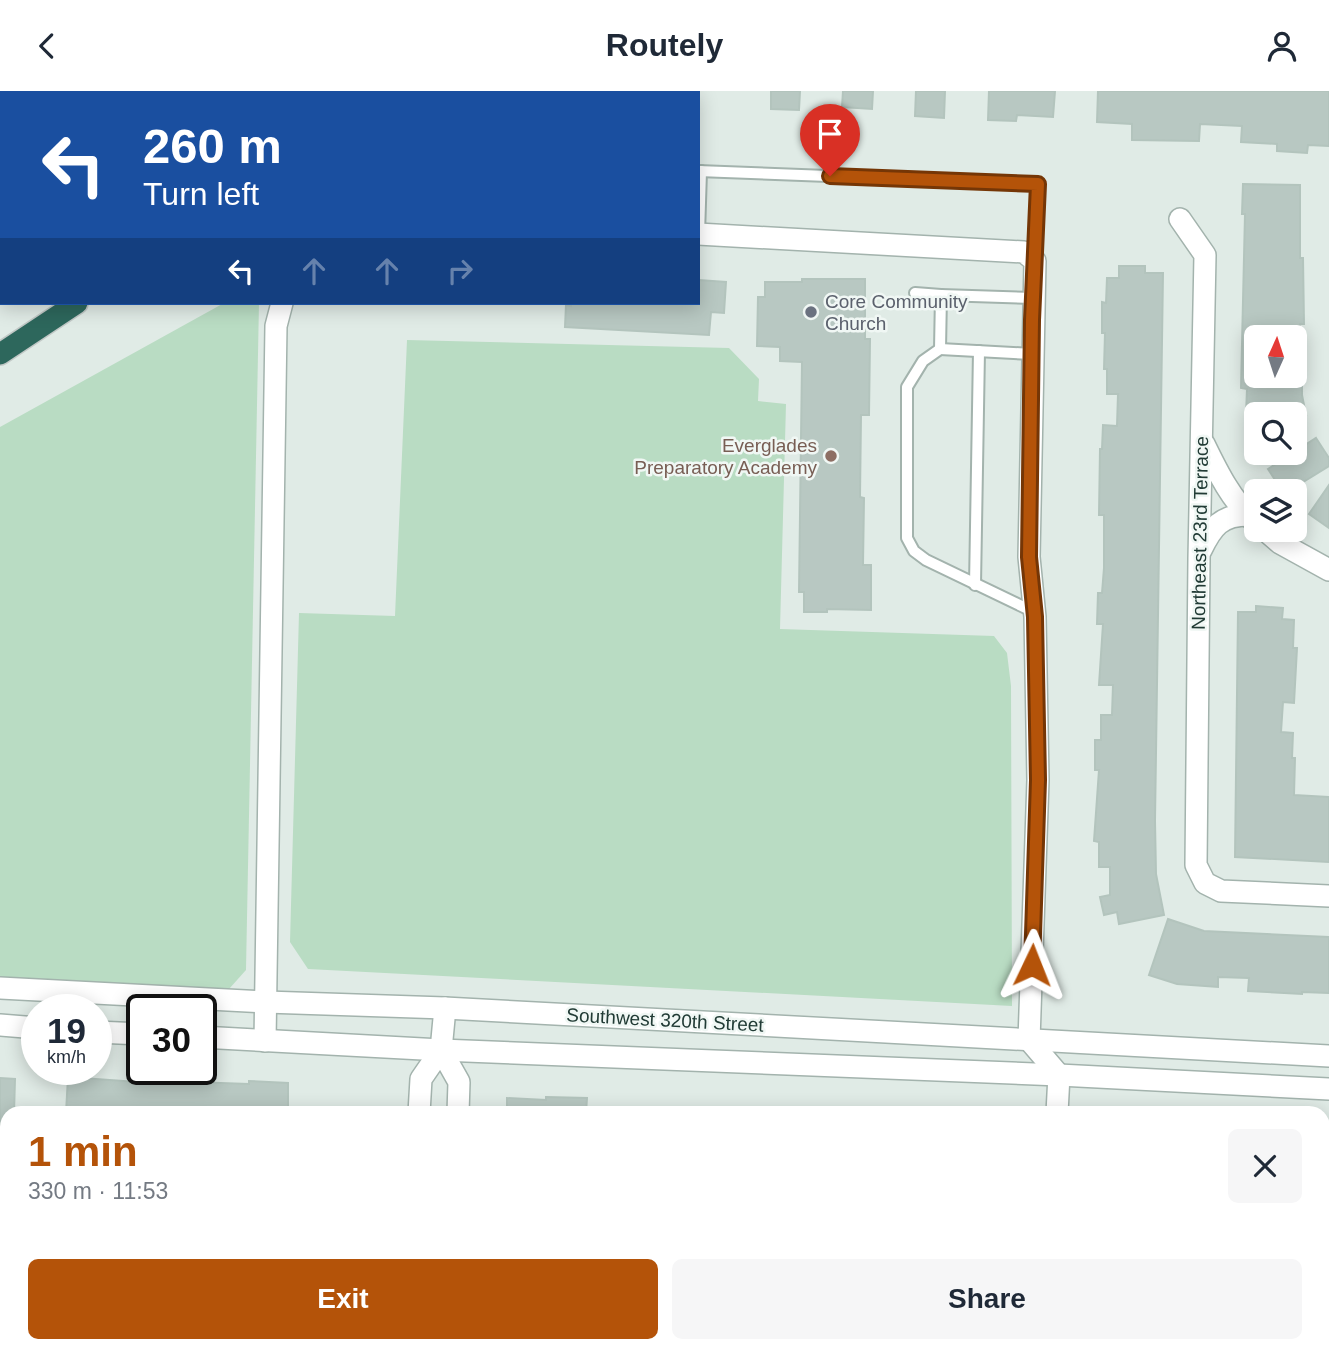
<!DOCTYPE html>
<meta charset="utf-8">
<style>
body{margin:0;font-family:Arial,sans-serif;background:#f6f6f7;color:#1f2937;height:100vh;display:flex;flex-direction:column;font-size:26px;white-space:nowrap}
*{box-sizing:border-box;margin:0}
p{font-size:23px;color:#747a83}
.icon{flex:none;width:38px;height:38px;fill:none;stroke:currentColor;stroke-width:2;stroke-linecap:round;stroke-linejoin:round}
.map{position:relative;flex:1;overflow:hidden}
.panel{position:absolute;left:0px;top:1015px;width:1330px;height:247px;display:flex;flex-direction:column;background:#fff;border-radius:21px 21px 0 0;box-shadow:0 4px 18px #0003}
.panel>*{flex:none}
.banner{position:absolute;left:0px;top:0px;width:700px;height:214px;box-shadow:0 4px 18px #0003;background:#1a4fa0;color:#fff;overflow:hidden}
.needle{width:46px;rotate:3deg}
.tools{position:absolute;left:1244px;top:234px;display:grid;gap:14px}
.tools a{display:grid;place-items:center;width:63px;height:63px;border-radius:10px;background:#fff;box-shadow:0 4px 18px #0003;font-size:35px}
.speed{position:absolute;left:21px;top:903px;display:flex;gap:14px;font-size:35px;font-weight:700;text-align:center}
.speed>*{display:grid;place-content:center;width:91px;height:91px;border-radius:50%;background:#fff;box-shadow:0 4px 18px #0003;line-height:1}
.speed small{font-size:18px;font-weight:400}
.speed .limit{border:4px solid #111;border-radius:10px;background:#fff;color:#111}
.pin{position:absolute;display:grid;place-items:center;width:60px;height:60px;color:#fff;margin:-72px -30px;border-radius:50% 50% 50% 0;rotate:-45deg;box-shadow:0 0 7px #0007}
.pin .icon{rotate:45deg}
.me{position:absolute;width:77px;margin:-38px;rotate:2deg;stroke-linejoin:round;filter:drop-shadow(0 0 5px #0008)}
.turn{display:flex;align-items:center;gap:24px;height:147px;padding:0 28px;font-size:32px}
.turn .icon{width:91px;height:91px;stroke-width:2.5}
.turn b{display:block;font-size:49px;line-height:60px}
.lanes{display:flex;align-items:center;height:66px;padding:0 28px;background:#0003;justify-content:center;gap:35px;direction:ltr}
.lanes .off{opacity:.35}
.round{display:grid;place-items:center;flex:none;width:74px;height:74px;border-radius:10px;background:#f6f6f7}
.summary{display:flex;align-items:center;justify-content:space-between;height:119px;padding:0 28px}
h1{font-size:42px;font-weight:800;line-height:52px;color:#b45309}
.action{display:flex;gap:14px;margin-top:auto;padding:14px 28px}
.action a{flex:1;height:80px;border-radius:10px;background:#b45309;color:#fff;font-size:28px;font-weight:800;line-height:80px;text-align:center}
.action a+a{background:#f6f6f7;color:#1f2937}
header{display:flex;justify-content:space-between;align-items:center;height:91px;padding:0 28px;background:#fff;font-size:32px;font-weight:800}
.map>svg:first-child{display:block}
</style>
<header><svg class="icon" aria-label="back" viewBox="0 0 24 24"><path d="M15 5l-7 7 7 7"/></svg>Routely<svg class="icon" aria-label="person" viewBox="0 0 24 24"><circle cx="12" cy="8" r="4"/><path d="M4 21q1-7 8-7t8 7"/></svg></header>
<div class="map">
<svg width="1329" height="1261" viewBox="0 0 1329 1261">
<rect width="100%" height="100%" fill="#e0ebe6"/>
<!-- green -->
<g fill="#b9dcc3">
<polygon points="224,212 259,212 246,879 229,898 0,887 0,336"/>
<polygon points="407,249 729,257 759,288 758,310 786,313 780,538 994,545 1007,562 1011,595 1012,915 308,878 290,851 299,522 395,525"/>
</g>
<!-- water -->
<polygon fill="#88c3d0" points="120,1255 645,1255 678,1257 685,1261 116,1261"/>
<!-- building -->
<g fill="#b8c8c2" stroke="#b3c4bd" stroke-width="2">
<polygon points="771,0 800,0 799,19 771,18"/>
<polygon points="843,0 873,0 872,18 842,16"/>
<polygon points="916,0 945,0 944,27 915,25"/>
<polygon points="989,0 1055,0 1053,26 1017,24 1016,30 988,29"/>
<polygon points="1098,0 1329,0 1329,55 1308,54 1307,62 1277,60 1277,53 1241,51 1242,35 1200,33 1199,50 1132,49 1132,33 1097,31"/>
<polygon points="1243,93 1300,94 1300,167 1303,167 1304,233 1300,233 1299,247 1256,247 1256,285 1302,285 1302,304 1306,324 1246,324 1247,298 1241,297 1245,123 1242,123"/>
<polygon points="1119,175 1145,175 1145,182 1163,182 1155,730 1156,783 1164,824 1119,833 1117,821 1104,824 1100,806 1110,804 1110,776 1099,776 1099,751 1094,750 1099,679 1095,679 1095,649 1101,649 1101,624 1112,624 1113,594 1099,594 1103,533 1097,533 1098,502 1102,502 1104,477 1104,424 1099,424 1100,358 1102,358 1103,334 1117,335 1118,303 1107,303 1107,278 1104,278 1105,242 1102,242 1102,211 1106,212 1107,187 1119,187"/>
<polygon points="802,188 865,188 865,248 870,248 869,324 861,324 860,406 864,407 863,474 871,474 871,519 827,518 827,521 804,521 804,501 799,501 802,271 780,270 780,256 757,255 758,206 765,206 765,191 802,191"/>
<polygon points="698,189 726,191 724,222 711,221 709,244 565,236 566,214 571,215 571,212 698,212"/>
<polygon points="1316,347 1329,367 1329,375 1300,393 1296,388 1281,398 1268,378"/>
<polygon points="1329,394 1329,437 1309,423"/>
<polygon points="1256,515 1283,517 1282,528 1294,529 1293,557 1297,557 1294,612 1283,611 1281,641 1293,642 1292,667 1295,667 1294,704 1329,706 1329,771 1235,766 1238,521 1256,521"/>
<polygon points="1168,828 1204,840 1329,846 1329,902 1302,901 1302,903 1248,900 1249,887 1218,886 1218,896 1177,893 1149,884"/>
<polygon points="68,986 165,993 165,990 249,993 249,990 288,992 288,1022 66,1022"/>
<polygon points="0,987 15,988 14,1022 7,1022 7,1036 0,1036"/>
<polygon points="546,1006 587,1007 586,1022 507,1022 507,1007 546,1009"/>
</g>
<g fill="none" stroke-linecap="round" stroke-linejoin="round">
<!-- service casing -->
<g stroke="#a3b3ad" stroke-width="14">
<g id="service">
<polyline points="698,80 1038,93 1035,170"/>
<polyline points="699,143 701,80"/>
<polyline points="915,202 941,204"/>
<polyline points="1033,207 941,204 940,258 923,270 907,296 907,447 914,460 926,469 1034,521"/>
<polyline points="940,258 1032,263"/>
<polyline points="975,494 979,260"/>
</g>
</g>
<!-- minor casing -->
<g stroke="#a3b3ad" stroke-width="24">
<g id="minor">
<polyline points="1180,128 1205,164 1199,468 1196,774 1205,792 1221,800 1329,805"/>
<polyline points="698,143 1024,161 1035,170 1029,466 1035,526 1038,689 1029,949 1059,984 1057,1022"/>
<path d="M1204,353c14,29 28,57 52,79"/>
<polyline points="1265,439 1280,452 1329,479"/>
<path d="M1201,459c11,-23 20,-35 47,-35"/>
<polyline points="265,950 276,235 282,212"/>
<polyline points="419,1022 421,988 441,959 459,991 458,1022"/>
<polyline points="0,1098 7,1104"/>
<polyline points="1323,1165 1329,1165"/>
<polyline points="0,1179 7,1170"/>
<polyline points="843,1255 846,1261"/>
<polyline points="1046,1261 1046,1255"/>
<polyline points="1210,1261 1211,1255"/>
</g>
</g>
<!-- tertiary casing -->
<g stroke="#a3b3ad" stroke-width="24">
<g id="tertiary">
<polyline points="0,897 266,911 445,917 1329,965"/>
<polyline points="0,934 37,937"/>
<polyline points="96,941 142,943"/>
<polyline points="201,946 441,959 1059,984 1329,998"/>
<polyline points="441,959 445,917"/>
</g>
</g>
<!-- motorway casing -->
<g stroke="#c1c8c6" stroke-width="24">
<g id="motorway">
<polyline points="171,2 174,0"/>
<polyline points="229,2 231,0"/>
<polyline points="400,2 403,0"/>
<polyline points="426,2 429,0"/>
<polyline points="0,118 2,117"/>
<polyline points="0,151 2,150"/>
<polyline points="0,263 77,212"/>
</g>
</g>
<!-- service -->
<use href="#service" stroke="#fff" stroke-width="10"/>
<!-- minor -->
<use href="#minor" stroke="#fff" stroke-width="21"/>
<!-- tertiary -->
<use href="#tertiary" stroke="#fff" stroke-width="21"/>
<!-- motorway -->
<use href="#motorway" stroke="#2d675c" stroke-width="21"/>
</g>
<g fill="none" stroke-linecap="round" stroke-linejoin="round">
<!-- route casing -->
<g stroke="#753606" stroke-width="18">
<polyline id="route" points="830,85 1038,93 1032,229 1029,466 1035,526 1038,689 1032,874"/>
</g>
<!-- route -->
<use href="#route" stroke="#b45309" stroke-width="12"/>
</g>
<!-- markers -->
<circle fill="#6b7280" stroke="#f0f7f4" stroke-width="2.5" cx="811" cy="221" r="7"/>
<circle fill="#8d6e63" stroke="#f0f7f4" stroke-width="2.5" cx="831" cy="365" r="7"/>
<g text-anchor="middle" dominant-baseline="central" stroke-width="5" stroke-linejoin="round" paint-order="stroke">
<!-- worship labels -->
<g font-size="19" fill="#5b616d" stroke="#f0f7f4" text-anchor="start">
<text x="825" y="210">Core Community<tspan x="825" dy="22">Church</tspan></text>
</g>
<!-- education labels -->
<g font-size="19" fill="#785e54" stroke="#f0f7f4" text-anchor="end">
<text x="817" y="354">Everglades<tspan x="817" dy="22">Preparatory Academy</tspan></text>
</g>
<!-- street labels -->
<g font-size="19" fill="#213b35" stroke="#f0f7f4">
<text transform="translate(1200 442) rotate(-89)">Northeast 23rd Terrace</text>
<text transform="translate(665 929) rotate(3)">Southwest 320th Street</text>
</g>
</g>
</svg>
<div class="tools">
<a><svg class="needle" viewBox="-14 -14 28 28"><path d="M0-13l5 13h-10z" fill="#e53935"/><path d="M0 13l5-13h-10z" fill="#747a83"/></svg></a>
<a><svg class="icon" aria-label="search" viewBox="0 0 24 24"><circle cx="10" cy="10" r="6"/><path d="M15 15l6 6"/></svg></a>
<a><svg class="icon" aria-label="layers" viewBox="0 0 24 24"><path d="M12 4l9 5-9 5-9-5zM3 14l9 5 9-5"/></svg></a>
</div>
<div class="speed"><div>19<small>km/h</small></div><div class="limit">30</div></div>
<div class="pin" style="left:830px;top:85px;background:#d93025"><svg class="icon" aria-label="arrive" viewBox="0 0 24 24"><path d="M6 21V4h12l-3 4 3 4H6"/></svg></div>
<svg class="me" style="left:1032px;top:874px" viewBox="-20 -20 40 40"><path d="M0-17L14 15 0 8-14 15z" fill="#b45309" stroke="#fff" stroke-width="4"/></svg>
<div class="banner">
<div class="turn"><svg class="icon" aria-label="left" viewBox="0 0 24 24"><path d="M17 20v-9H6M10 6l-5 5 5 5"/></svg><div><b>260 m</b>Turn left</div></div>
<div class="lanes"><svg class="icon" aria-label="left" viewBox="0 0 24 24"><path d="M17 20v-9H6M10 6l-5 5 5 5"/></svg><svg class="icon off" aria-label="ahead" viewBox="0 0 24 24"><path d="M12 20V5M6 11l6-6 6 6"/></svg><svg class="icon off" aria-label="ahead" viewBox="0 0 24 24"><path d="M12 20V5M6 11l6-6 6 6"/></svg><svg class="icon off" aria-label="right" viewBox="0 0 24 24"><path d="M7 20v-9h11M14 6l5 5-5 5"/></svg></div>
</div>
<section class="panel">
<div class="summary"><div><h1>1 min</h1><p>330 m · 11:53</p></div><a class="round"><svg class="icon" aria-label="close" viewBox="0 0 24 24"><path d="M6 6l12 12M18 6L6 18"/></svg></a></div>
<div class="action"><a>Exit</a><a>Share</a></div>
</section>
</div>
